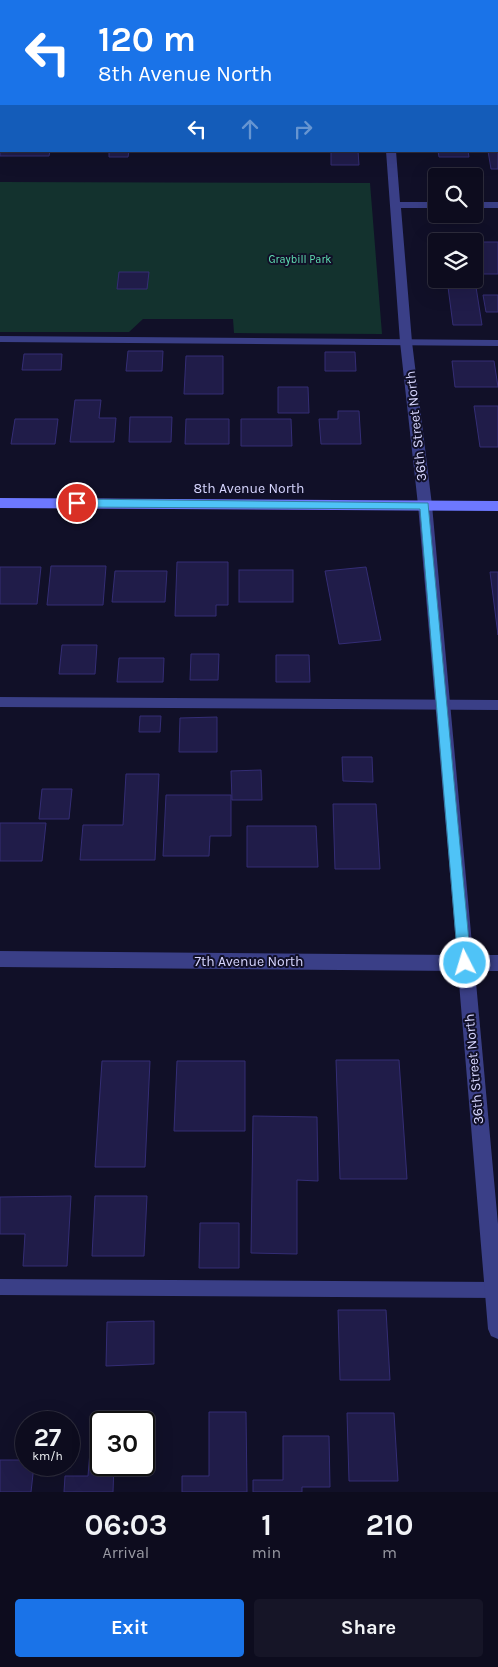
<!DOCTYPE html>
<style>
body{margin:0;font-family:Karla,sans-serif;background:#161527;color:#f1f3f6;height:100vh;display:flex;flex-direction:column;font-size:19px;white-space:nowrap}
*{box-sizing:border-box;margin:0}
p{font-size:16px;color:#9a9ba4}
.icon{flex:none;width:28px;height:28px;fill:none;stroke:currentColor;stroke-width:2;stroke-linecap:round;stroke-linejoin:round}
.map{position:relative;height:1492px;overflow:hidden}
.side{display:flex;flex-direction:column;background:#0d0c1e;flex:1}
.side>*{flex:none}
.banner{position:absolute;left:0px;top:0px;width:499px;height:152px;box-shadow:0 5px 20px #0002,0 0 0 1px #2d2c3c;background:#1a73e8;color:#fff;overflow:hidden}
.tools{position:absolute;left:428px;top:168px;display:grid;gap:10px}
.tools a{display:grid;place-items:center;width:55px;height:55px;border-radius:5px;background:#0d0c1e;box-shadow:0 5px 20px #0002,0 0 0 1px #2d2c3c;font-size:25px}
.speed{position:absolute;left:15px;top:1411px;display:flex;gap:10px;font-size:25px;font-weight:700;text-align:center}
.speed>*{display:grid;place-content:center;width:65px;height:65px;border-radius:50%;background:#0d0c1e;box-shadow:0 5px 20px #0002,0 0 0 1px #2d2c3c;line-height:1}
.speed small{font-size:12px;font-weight:400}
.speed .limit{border:2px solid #111;border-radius:8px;background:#fff;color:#111}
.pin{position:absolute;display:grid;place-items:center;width:42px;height:42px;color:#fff;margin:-21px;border:2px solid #fff;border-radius:50%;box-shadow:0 1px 5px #0007}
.me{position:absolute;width:55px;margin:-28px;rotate:355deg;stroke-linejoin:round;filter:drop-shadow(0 0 4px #0008)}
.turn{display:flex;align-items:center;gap:18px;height:105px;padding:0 15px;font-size:22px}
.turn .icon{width:65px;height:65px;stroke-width:2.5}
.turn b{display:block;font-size:35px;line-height:42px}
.lanes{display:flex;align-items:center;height:48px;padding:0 15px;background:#0003;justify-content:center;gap:25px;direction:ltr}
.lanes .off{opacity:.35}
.eta{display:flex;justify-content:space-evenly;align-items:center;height:85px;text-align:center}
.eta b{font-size:30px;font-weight:700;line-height:35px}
.primary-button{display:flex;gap:10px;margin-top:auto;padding:10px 15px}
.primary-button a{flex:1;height:58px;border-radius:5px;background:#1a73e8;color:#fff;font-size:20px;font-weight:700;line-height:58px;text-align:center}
.primary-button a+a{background:#161527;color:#f1f3f6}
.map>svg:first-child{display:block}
</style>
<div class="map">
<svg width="498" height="1492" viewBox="0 0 498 1492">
<rect width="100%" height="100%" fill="#111028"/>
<!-- green -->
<polygon fill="#13322e" points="0,182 370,183 382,334 234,333 233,319 143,319 129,332 0,332"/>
<!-- building -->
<g fill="#201c49" stroke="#342d75">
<polygon points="498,130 498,169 491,169 488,151 498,151"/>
<polygon points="0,134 1,151 50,151 49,156 0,156"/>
<polygon points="129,151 128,157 109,157 109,152 58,152"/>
<polygon points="331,151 358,151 359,165 331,165"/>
<polygon points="438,151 468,151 469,157 439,157"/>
<polygon points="474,242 498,242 498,274 482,274 481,267 474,267"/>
<polygon points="119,272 149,272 147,289 117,289"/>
<polygon points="448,287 476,287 482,325 453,325"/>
<polygon points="483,295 498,295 498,312 486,312"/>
<polygon points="128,351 163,351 162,371 126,371"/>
<polygon points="325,352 355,352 356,371 325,371"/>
<polygon points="24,354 62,354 61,370 22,370"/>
<polygon points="186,356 223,356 223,394 184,394"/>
<polygon points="452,361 494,361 498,387 455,387"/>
<polygon points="278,387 308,387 309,413 278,413"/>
<polygon points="75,400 101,400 99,418 116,418 114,442 70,442"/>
<polygon points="474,406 498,406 498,447 480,447"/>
<polygon points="338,411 359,411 361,444 321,444 319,419 338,419"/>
<polygon points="130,417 172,417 171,442 129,442"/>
<polygon points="15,419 58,419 55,444 11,444"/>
<polygon points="186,419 229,419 229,444 185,444"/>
<polygon points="241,419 291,419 292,446 241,446"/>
<polygon points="177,562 228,562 228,605 216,605 216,616 175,616"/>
<polygon points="51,566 106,566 103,605 47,605"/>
<polygon points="0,567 41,567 37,604 0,604"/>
<polygon points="366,567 381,640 339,644 325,571"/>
<rect x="239" y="570" width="54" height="32"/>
<polygon points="115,571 167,571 165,602 112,602"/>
<polygon points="490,572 498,572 498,635"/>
<polygon points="62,645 97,645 95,674 59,674"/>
<polygon points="191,654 219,654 218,680 190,680"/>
<polygon points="276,655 309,655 310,682 276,682"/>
<polygon points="119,658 164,658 163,682 117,682"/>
<polygon points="140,716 161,716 160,732 139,732"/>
<polygon points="217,717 217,752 179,752 180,718"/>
<polygon points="342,757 372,757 373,782 343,781"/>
<polygon points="261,770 262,800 232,800 231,771"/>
<polygon points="126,774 159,774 155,860 80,860 83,825 123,825"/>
<polygon points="42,789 72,789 69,819 39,819"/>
<polygon points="166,795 231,795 231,836 210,836 209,856 163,856"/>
<polygon points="333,804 376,804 380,869 335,869"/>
<polygon points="0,823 46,823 42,861 0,861"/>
<polygon points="247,826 316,826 318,867 247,867"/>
<polygon points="336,1060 399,1060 407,1179 340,1179"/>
<polygon points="102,1061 150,1061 145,1167 95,1167"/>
<polygon points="177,1061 245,1061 245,1131 174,1131"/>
<polygon points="253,1116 317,1117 318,1181 297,1180 297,1254 251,1253"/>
<polygon points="71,1196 67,1266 23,1266 25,1234 0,1234 0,1197"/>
<polygon points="95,1196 147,1196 144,1256 92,1256"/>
<polygon points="200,1223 239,1223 239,1268 199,1268"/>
<polygon points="338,1310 386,1310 390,1380 340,1380"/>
<polygon points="154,1321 154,1364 106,1366 107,1322"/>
<polygon points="209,1412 246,1412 247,1492 182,1492 182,1476 209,1476"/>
<polygon points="347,1413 394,1413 398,1481 349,1481"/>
<polygon points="283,1436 329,1436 330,1487 302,1487 302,1492 253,1492 253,1480 283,1480"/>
<polygon points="90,1451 101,1451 101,1465 114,1465 113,1492 64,1492 65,1476 88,1476"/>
<polygon points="0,1460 26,1460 26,1465 34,1465 31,1492 0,1492"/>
</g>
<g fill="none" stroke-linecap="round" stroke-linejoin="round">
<!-- lane -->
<g fill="#3a3f87" fill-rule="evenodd">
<polygon points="0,336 498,340 498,346 0,342"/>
<polygon points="0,697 498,700 498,710 0,707"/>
<polygon points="0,1279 498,1282 498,1298 0,1295"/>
</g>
<!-- street -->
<g fill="#3a3f87" fill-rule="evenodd">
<rect x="0" y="92" width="1" height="6"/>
<polygon points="386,151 396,151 400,202 436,202 436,208 401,208 412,342 432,505 473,955 498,955 498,971 475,971 498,1224 498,1339 491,1336 488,1329 458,971 0,967 0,951 457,955 418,505 400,342"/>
<rect x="474" y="202" width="24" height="6"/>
</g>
<!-- secondary -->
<polygon fill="#6d78ff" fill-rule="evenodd" points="0,498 498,501 498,511 0,508"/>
</g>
<!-- route -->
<polygon fill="#4fc3f7" stroke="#337fa1" points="77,499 428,503 471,963 469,967 465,969 460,967 458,963 420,509 77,507 72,503"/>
<g text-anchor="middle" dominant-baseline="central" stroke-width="4" stroke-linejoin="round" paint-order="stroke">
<!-- far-park labels -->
<g font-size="11" fill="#61e1b4" stroke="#111028">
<text x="300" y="259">Graybill Park</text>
</g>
<!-- street labels -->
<g font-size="14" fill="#d7d6ff" stroke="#111028">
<text transform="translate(416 426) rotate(-96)">36th Street North</text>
<text x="249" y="488">8th Avenue North</text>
<text x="249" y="961">7th Avenue North</text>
<text transform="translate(474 1069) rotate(-95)">36th Street North</text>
</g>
</g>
</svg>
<div class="tools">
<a><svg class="icon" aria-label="search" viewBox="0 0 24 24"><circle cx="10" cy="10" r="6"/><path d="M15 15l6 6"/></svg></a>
<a><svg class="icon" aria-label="layers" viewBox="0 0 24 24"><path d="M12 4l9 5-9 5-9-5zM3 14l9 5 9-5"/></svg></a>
</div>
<div class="speed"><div>27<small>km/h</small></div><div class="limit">30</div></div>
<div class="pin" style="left:77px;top:503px;background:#d93025"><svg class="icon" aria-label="arrive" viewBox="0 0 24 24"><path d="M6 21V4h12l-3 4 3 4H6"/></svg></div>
<svg class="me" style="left:465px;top:963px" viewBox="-20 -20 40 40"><circle r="17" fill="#4fc3f7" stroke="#fff" stroke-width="3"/><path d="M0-11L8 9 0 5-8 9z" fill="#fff"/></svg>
<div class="banner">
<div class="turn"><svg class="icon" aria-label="left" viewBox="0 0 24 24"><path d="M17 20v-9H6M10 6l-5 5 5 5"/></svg><div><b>120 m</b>8th Avenue North</div></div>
<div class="lanes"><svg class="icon" aria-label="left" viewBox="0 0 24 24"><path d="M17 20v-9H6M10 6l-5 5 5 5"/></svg><svg class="icon off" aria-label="ahead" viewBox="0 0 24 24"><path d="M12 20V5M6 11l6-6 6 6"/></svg><svg class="icon off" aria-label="right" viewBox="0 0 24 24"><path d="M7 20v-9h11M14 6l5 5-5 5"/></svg></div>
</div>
</div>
<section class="side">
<div class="eta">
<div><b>06:03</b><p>Arrival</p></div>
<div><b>1</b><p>min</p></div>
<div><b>210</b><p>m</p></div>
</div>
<div class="primary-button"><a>Exit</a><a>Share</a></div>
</section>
